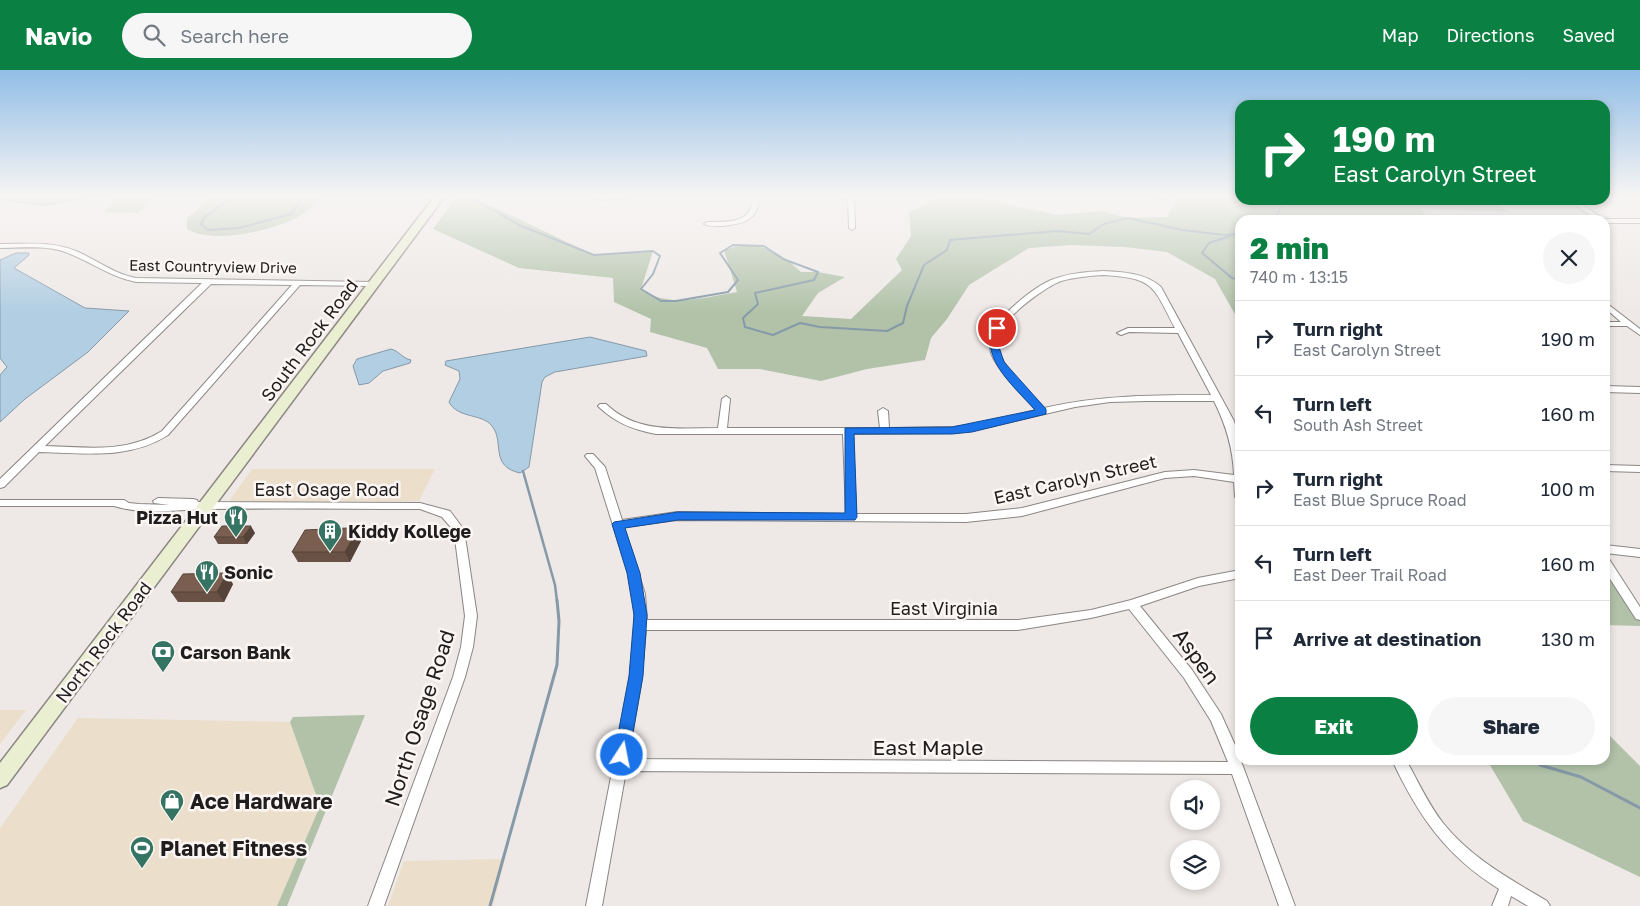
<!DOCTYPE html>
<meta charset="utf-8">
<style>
body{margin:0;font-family:"Golos Text",sans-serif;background:#f6f6f7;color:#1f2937;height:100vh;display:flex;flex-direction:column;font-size:19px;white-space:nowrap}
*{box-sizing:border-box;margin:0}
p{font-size:16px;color:#747a83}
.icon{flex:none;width:28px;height:28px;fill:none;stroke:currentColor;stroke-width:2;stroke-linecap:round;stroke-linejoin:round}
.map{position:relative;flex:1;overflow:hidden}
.details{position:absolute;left:1235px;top:145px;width:375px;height:550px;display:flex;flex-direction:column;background:#fff;border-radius:15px;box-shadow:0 2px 8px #0003}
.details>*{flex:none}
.banner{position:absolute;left:1235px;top:30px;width:375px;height:105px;border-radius:15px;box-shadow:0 2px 8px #0003;background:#0b8043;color:#fff;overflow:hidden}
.tools{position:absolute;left:1170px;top:710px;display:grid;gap:10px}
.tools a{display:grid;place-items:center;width:50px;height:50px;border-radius:50%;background:#fff;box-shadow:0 2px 8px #0003;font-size:25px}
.pin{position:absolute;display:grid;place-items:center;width:42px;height:42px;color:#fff;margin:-21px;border:2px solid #fff;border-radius:50%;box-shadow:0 1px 5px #0007}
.me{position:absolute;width:55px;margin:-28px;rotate:11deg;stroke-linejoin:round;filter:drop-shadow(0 0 4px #0008)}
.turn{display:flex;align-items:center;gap:18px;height:105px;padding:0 15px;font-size:22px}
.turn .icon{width:65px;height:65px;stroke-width:2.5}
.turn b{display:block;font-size:35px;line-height:42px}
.round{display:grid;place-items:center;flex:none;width:52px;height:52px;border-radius:26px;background:#f6f6f7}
.summary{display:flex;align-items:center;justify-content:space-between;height:85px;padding:0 15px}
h1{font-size:30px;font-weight:800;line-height:38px;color:#0b8043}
.action{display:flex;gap:10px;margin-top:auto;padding:10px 15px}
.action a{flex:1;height:58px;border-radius:30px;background:#0b8043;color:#fff;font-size:20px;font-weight:800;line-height:58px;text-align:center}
.action a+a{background:#f6f6f7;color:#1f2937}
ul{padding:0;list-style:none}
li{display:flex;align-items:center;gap:15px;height:75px;padding:0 15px;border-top:1px solid #e0e1e3}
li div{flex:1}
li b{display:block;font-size:19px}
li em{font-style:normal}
header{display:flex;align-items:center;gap:30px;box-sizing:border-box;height:70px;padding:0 25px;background:#0b8043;color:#fff}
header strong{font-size:24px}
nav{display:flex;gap:28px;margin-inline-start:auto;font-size:18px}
.search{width:350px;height:45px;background:#f6f6f7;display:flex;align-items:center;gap:12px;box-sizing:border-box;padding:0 18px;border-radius:28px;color:#747a83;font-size:19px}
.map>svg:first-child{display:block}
</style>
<header>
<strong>Navio</strong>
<div class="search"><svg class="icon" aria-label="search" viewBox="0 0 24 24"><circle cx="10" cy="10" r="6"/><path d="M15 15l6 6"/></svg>Search here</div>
<nav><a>Map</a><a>Directions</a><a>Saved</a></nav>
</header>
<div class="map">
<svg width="1640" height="836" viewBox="0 0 1640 836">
<rect width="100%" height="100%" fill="#eee9e7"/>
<!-- commercial -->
<g fill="#ebdfcb">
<polygon points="252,399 435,399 419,431 229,431"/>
<polygon points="0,640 26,640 0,674"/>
<polygon points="78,648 290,652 320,736 277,836 0,836 0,758"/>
<polygon points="505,789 493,836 388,836 404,791"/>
</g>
<!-- green -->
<g fill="#b1c2a9">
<polygon points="0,126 95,126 44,135 0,130"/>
<polygon points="122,126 153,126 138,143 104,142"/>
<path d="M215,126h107c-9,10 -18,19 -30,24 -27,12 -79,24 -105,9v-11z"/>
<path d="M457,126h13l124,59 59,-4 -12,38c27,20 65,8 96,3l-13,-42c33,-11 53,-1 77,22h17l27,5 -27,16 -16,23 49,3 51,-49 -6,-11 15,-23 -2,-24 35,-16h24l90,19 43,-4 27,7 39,-1 11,-21h62v4h254l15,12 -87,-3 5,11h-187v103l-25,-44 -48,-27 -42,-5 -54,-2 -42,3 -60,37 -22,34 -16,19 -6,22 -58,9 -46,12 -61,-12h-42l-11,-21 -57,-16 1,-13 -37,-17 -1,-24 -94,-10 -86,-39z"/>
<polygon points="1605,497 1640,547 1640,556 1605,555"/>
<polygon points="365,645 287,836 277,836 320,736 290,652 293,647"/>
<polygon points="1605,661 1640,696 1640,807 1523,751 1487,690 1605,690"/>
</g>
<!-- water -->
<g fill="#b1cee3" stroke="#8599a8">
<polygon points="16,183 29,183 29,185 14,198 85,238 129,241 88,282 25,329 0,352 0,305 7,297 0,288 0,190"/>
<path d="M590,267l56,14 1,5 -92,16 -10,5 -3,5 -13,85 -9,6c-31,-7 -15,-31 -28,-47 -10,-13 -34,-7 -43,-24l11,-23 -1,-8 -14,-6 1,-4z"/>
<path d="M391,279c8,2 11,9 20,11l-1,3 -27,8 -14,12 -10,2 -6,-19 4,-7z"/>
</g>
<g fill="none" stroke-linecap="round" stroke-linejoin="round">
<!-- stream-far2 -->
<g stroke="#8599a8" stroke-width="2">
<polyline points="233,126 204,148 201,154 208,160 239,158 291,144 303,126"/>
<polyline points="468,126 519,155 594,185 653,181 660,186 653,204 641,219 661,231 676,231 728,222 738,210 720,183 733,175 764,176 783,189 818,202 814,210 755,223 758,234 743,248 745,257 773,265 800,253 820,257 887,261 903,253 907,236 924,195 947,180 950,170 1058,161 1089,164 1104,154 1128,148 1182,160 1224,165 1240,164"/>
<polyline points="0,129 44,135 95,126"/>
<polyline points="1340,130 1349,134 1399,130"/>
<polyline points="1275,150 1282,133 1279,130"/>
<polyline points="1230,166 1209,173 1202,183 1232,208 1240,210"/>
</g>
<!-- stream-far1 -->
<polyline stroke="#8599a8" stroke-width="2.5" points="523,401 555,515 557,531"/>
<!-- stream -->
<g stroke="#8599a8" stroke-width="3">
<polyline points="1534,690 1540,695 1581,707 1640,738"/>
<polyline points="490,836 557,595 559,551 557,530"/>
</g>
<!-- street casing -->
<g stroke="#8b8684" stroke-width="2">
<g id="street">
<polygon points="629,126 626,128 598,130 595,128 597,126"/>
<path d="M753,126h6c0,24 -15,28 -36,30 -6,0 -14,1 -19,-2l3,-2c22,0 45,2 46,-26z"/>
<polygon points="848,126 854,126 855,158 852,160 849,158"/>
<polygon points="1151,126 1164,126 1164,127 1161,129"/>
<polygon points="1569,130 1576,130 1603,149 1640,149 1640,153 1605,153 1605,150 1596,150"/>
<path d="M0,174c26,0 52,-3 76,7 21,9 38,23 60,27l237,4 4,2 -4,2 -73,-1 -132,150c-39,25 -84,18 -129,17l-35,35 -4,1v-9l202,-196 -66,-1c-26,-5 -46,-21 -71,-30 -20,-7 -44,-4 -65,-4zM211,214l81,1 -130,146c-37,23 -76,16 -117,15z"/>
<path d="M1103,201c20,1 43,2 58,16l73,134 6,23v56l-5,-3 -1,-15 -40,-6 -29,2 -143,38 -56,6 -289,-2 -53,7 21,67 2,26h371l73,-10 40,-10 67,-22 42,-8v8l-41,8 -59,20 52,64 29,44 14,31 60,161h-16l-47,-132 -606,-3 -24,135h-16l43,-222 6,-59 -2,-31 -5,-21 -33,-105 -10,-12 2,-2h6l12,13 17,53 55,-8 169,2 -3,-80h-187c-22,-4 -40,-11 -56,-26l-2,-2 2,-2h6c31,30 72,24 112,24l4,-29 4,-3 4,3 -3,29h153l-2,-17 5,-3 5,3 1,17 65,-1 35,-5 47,-12c-13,-14 -39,-40 -45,-57 -2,-8 -2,-15 2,-23 8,-16 43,-45 61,-51 16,-6 32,-7 49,-8zM1103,205c52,3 50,11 72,53h-47l-11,5 4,2 8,-3 49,1 33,62c-57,0 -112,0 -167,13 -13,-14 -40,-39 -45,-57 -1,-6 -1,-13 1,-19 6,-16 45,-45 61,-51 14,-4 28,-5 42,-6zM1146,331h68c12,24 19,47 20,74l-40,-5 -29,2 -143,36 -56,6h-110l-3,-80 101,-1 35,-6 86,-20 35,-5zM1129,539l55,69 27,43 17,41 -600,-3 13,-75 5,-54h372l73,-12z"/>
<polygon points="1605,232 1640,259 1640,265 1627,256 1605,256 1605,252 1621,252 1605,238"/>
<polygon points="1605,316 1640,317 1640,323 1605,322"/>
<polygon points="1605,395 1640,396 1640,402 1605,401"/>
<path d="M158,428l35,1 4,1 1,2 222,1 30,8 14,19 13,86 -4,31 -8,30 -81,229h-16l85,-229 8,-30 4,-31 -11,-85 -12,-14 -22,-8c-70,0 -141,-1 -211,0 -33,0 -61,7 -95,-3h-114v-6h124l5,3 10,1 30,1 -15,-2 -1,-2z"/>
<polygon points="1605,475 1640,479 1640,487 1605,483"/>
<polygon points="1605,488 1609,489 1640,537 1640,550 1636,549 1605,501"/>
<path d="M1392,690h14c12,21 22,44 37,63 28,35 67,56 104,78l3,5h-22l-17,-10 -3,10h-16l7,-17c-53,-33 -80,-72 -107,-129z"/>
</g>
</g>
<!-- secondary casing -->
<g stroke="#8b8684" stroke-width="3">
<polygon id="secondary" points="435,126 445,126 7,715 0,718 0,693"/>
</g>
<!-- street -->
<use href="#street" fill="#fff" fill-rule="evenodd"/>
<!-- secondary -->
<use href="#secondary" fill="#ebefd2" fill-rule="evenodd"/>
</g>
<!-- wall -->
<g fill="#695145">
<polygon points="349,460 361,471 350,492 298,492 292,482"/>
<polygon points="255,463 247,474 218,474 214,467"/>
<polygon points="233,514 224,532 178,532 171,522"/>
</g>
<!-- shaded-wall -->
<g fill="#554238">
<polygon points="251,456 255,463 247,474 243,467"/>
<polygon points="348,458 353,468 357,460 361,471 350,492 345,482 347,460"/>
<polygon points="227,503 233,514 224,532 217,522"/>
</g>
<!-- building -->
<g fill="#7a5e50" stroke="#554238">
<polygon points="222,456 251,456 243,467 214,467"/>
<polygon points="348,458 347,460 357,460 345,482 292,482 305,460"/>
<polygon points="227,503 217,522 171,522 183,504"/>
</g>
<!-- sky -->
<linearGradient id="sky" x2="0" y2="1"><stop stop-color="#92bee6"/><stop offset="0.52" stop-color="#f7f5f4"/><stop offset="1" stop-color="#f7f5f4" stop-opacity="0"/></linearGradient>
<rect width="1640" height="243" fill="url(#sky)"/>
<!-- route -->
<path fill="#1a73e8" stroke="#114b97" d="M994,256l8,2 -4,16 6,18 42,47v5l-74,18 -20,2h-98l3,83 -2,3h-177l-53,8 15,45 7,42 -4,61 -14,79 -2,5 -5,2 -6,-2 -2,-5 15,-79 5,-61 -7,-42 -15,-49 2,-2 64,-10 167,1v-85l107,-1 83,-17c-19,-22 -57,-52 -41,-84z"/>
<!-- icons -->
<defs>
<g id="restaurant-pin" transform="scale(1.25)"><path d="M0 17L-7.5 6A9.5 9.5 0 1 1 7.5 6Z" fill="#357462" stroke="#fbf6f4"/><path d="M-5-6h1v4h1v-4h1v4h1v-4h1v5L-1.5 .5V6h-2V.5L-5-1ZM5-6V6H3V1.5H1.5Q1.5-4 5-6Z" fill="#fff"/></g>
<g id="building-pin" transform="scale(1.25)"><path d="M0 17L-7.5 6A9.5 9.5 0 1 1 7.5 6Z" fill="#357462" stroke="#fbf6f4"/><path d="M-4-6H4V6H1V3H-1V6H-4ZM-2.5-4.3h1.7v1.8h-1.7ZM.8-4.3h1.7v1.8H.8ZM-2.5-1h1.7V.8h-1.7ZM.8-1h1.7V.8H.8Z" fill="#fff"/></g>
<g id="bank-pin" transform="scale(1.25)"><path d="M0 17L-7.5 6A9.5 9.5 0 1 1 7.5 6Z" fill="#357462" stroke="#fbf6f4"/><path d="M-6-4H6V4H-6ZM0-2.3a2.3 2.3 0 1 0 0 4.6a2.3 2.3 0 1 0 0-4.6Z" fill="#fff"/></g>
<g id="shop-pin" transform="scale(1.25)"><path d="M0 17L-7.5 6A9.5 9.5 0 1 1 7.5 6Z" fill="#357462" stroke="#fbf6f4"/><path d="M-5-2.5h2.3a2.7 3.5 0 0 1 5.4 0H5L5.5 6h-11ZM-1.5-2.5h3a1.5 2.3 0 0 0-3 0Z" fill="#fff"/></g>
<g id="stadium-pin" transform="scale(1.25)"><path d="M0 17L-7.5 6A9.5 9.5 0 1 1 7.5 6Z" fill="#357462" stroke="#fbf6f4"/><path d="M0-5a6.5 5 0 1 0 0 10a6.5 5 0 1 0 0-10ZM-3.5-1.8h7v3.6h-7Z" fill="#fff"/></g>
</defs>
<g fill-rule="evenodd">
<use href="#restaurant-pin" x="236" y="447"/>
<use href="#building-pin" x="330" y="461"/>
<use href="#restaurant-pin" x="207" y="502"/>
<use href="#bank-pin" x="163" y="582"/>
<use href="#shop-pin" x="172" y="731"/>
<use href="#stadium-pin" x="142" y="778"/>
</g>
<g text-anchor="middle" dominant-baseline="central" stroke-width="5" stroke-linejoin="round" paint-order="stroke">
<!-- far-street labels -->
<g font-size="15" fill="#1f1d1d" stroke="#fbf6f4">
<text transform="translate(213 196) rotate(1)">East Countryview Drive</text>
</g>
<!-- street labels -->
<g font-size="18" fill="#1f1d1d" stroke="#fbf6f4">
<text transform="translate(309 270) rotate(-53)">South Rock Road</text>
<text transform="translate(1075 409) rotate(-13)">East Carolyn Street</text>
<text x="327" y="419">East Osage Road</text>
<text x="944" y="538">East Virginia</text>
<text transform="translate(103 572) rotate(-53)">North Rock Road</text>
</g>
<!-- poi labels -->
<g font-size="18" font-weight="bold" fill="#1f1d1d" stroke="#fbf6f4" text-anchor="start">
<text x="218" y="447" text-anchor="end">Pizza Hut</text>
<text x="348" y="461">Kiddy Kollege</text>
<text x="224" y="502">Sonic</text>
<text x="180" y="582">Carson Bank</text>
</g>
<!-- near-street labels -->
<g font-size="21" fill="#1f1d1d" stroke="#fbf6f4">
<text transform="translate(1197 586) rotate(54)">Aspen</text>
<text transform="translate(419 648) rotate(-72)">North Osage Road</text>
<text x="928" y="677">East Maple</text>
</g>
<!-- near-poi labels -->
<g font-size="21" font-weight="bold" fill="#1f1d1d" stroke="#fbf6f4" text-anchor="start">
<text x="190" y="731">Ace Hardware</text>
<text x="160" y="778">Planet Fitness</text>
</g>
</g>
</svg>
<div class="tools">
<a><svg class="icon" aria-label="sound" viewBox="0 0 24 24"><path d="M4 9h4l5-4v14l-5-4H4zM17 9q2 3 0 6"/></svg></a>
<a><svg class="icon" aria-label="layers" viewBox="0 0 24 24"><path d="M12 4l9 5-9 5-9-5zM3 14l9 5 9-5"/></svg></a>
</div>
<div class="pin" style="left:997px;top:258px;background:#d93025"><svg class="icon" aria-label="arrive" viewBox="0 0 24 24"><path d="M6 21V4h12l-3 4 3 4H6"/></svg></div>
<svg class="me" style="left:622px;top:685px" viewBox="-20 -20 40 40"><circle r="17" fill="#1a73e8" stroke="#fff" stroke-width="3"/><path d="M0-11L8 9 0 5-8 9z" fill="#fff"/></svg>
<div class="banner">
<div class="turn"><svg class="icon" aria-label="right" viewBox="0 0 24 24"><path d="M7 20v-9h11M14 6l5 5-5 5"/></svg><div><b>190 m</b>East Carolyn Street</div></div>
</div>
<section class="details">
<div class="summary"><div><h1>2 min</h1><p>740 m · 13:15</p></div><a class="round"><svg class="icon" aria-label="close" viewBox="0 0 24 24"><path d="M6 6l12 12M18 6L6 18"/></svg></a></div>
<ul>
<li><svg class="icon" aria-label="right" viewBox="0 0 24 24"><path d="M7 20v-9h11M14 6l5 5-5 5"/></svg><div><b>Turn right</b><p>East Carolyn Street</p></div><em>190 m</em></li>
<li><svg class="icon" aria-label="left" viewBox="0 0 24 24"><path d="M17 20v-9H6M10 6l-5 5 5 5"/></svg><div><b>Turn left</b><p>South Ash Street</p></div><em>160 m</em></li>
<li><svg class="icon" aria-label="right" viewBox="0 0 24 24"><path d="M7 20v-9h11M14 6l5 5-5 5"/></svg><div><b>Turn right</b><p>East Blue Spruce Road</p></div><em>100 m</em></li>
<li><svg class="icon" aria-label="left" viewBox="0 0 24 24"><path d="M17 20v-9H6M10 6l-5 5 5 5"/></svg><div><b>Turn left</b><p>East Deer Trail Road</p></div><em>160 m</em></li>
<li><svg class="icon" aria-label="arrive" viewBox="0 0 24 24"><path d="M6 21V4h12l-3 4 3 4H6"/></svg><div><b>Arrive at destination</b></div><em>130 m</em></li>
</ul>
<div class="action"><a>Exit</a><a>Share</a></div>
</section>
</div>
